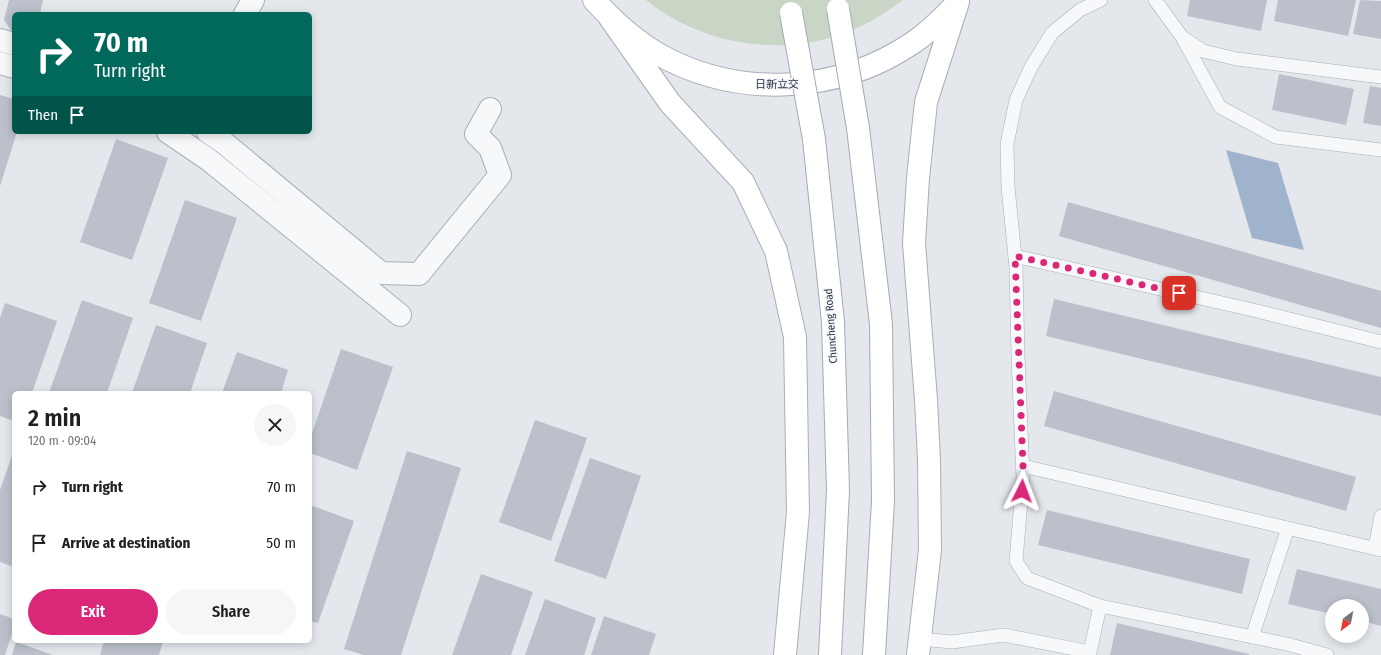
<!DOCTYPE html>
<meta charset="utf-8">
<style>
body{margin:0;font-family:"Fira Sans Condensed","Noto Sans SC",sans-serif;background:#f6f6f6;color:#202124;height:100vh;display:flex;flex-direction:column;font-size:15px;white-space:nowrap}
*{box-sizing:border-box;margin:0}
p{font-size:13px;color:#757577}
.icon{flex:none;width:22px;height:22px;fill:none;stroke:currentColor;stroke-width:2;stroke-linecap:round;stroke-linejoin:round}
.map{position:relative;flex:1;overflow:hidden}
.side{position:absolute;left:12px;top:391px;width:300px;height:252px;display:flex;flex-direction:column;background:#fff;border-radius:6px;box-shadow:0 2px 10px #0003}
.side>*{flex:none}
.top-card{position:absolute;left:12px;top:12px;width:300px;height:122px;border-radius:6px;box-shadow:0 2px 10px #0003;background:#00695c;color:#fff;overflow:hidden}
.needle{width:26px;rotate:212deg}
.controls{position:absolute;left:1325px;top:599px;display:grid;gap:8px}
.controls a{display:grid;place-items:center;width:44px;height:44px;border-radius:50%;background:#fff;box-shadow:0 2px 10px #0003;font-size:20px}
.pin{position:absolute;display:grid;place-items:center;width:34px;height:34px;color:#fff;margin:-17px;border-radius:8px;box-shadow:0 2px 6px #0006}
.me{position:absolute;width:44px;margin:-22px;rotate:3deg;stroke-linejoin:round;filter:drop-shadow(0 0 3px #0008)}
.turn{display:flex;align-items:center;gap:14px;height:84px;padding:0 16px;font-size:18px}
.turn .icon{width:52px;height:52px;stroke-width:2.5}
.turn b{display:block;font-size:28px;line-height:34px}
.then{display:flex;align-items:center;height:38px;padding:0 16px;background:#0003;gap:8px;font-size:15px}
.round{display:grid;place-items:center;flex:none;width:42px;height:42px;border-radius:21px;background:#f6f6f6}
.head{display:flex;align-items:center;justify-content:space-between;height:68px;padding:0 16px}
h1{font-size:24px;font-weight:600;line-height:30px}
.button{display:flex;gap:8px;margin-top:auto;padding:8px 16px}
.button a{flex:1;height:46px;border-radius:24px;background:#db2777;color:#fff;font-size:16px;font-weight:600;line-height:46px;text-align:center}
.button a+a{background:#f6f6f6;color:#202124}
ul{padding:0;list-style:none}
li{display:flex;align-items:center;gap:12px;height:56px;padding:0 16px}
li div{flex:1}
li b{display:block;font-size:15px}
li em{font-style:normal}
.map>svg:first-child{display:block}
</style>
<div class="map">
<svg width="1381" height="655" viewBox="0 0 1381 655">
<rect width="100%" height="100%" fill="#e4e7ec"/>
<!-- green -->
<path fill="#c9d6c5" d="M646,0h257c-14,10 -28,20 -44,27 -69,32 -153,21 -213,-27z"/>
<!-- water -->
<polygon fill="#9fb4cc" points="1226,150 1278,163 1304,250 1252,238"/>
<!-- building -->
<g fill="#bbc0ca">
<polygon points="9,0 43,0 40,14 14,14 14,34 4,20"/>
<polygon points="1190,0 1267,0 1261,31 1187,16"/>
<polygon points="1278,0 1356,0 1348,36 1274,21"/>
<polygon points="1360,0 1381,1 1381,39 1353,34"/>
<polygon points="1279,74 1354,89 1346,125 1272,110"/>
<polygon points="1370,86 1381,88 1381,126 1363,123"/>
<polygon points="0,95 14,99 14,132 17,132 0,186"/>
<polygon points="116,139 168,158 132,260 80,242"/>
<polygon points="185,200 237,218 201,321 149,303"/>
<polygon points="1068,202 1381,291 1381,328 1059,236"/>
<polygon points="1054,299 1381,377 1381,416 1046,336"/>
<polygon points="82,300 133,318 107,393 49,393"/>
<polygon points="5,303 57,321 32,393 14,393 14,421 0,416 0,318"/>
<polygon points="156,325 207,343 190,393 132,393"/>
<polygon points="341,349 393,367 357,470 310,453 310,439"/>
<polygon points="237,352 288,370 281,393 222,393"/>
<polygon points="1054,391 1356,477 1346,511 1044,426"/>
<polygon points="535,420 587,438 551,541 499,522"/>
<polygon points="14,450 14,567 0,562 0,490"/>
<polygon points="407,451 461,468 401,655 364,655 344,649"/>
<polygon points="590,458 641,476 606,579 554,561"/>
<polygon points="310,505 354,521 318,623 310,621"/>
<polygon points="1047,510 1250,559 1242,594 1038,545"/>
<polygon points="1297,569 1381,589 1381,626 1362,621 1362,606 1332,606 1332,614 1288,604"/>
<polygon points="481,574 533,592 511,655 452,655"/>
<polygon points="545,599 596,618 584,655 525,655"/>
<polygon points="0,614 14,619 14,628 5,655 0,655"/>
<polygon points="604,616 656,634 649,655 591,655"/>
<polygon points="1117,623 1249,654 1249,655 1110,655"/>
<polygon points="104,641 163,641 159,655 100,655"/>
<polygon points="16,642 53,655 12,655"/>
</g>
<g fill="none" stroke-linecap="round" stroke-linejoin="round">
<!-- lane casing -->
<g stroke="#a9aeb7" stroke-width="14">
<g id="lane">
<polyline points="1155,0 1182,37 1203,51 1237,59 1381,77"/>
<polyline points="1183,39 1220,107 1276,137 1381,150"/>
<polyline points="1015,256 1253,310 1381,342"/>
<polyline points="1023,466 1381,550"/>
<polyline points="1375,548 1381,516"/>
<polyline points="1100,606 1027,578 1016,561 1023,477 1018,356 1016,267 1008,187 1007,144 1016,100 1031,67 1052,33 1080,10 1101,0"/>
<polyline points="1252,637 1288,528"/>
<polyline points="920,639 952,642 1004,635 1090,652 1100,606 1287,644 1327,655"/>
</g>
</g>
<!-- street casing -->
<g stroke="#a9aeb7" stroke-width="24">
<g id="street">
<polyline points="245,14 253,0"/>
<polyline points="0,40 14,44"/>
<polyline points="0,63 14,67"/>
<polyline points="168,132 209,160 400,315"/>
<polyline points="208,132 223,142 381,273 419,274 500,175 490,148 476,134 490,109"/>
</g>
</g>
<!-- secondary casing -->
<g stroke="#a9aeb7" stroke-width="24">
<g id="secondary">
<path d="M594,0c19,21 40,40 64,54 80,45 180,40 256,-12 16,-11 29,-24 42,-38"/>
<polyline points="610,18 670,103 743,182 776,251 795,337 798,512 785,655"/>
<polyline points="918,655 930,550 929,459 926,400 914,243 918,178 926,102 958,2"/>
</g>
</g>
<!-- primary casing -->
<g stroke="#a3abb8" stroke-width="24">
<g id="primary">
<polyline points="858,128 881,324 883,501 874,655"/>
<polyline points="814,139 833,322 838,490 830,655"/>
</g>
</g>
<!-- lane -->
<use href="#lane" stroke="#f7f8fa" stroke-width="13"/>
<!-- street -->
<use href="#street" stroke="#f7f8fa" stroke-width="22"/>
<!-- secondary -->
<use href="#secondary" stroke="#fff" stroke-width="22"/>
<!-- primary -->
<use href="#primary" stroke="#fff" stroke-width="22"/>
<!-- primary-bridge casing -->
<g stroke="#a3abb8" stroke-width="24" stroke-linecap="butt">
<g id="primary-bridge">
<polyline points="838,9 858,128"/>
<polyline points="791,13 814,139"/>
</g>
</g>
<!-- primary-bridge -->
<use href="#primary-bridge" stroke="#fff" stroke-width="22"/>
</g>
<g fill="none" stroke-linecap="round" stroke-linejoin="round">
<!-- route -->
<polyline stroke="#db2777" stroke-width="7" stroke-dasharray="0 12.6" points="1022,491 1023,466 1015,256 1179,293"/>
</g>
<g text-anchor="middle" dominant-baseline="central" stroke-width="3" stroke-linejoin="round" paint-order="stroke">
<!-- street labels -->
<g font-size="11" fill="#2b3445" stroke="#f4f6f9">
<text x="777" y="84">日新立交</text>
<text transform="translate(831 326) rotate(-94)">Chuncheng Road</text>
</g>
</g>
</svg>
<div class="controls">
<a><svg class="needle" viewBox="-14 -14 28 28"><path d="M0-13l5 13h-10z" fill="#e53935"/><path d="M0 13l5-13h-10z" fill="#757577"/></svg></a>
</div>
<div class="pin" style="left:1179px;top:293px;background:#d93025"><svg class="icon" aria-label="arrive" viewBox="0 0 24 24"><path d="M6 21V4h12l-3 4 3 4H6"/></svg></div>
<svg class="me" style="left:1022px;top:491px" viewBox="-20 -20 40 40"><path d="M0-17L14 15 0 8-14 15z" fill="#db2777" stroke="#fff" stroke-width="4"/></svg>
<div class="top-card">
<div class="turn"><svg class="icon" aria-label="right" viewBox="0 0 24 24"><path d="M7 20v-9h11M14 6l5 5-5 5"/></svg><div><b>70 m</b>Turn right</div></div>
<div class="then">Then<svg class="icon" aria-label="arrive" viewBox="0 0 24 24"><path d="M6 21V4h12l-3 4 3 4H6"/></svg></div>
</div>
<section class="side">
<div class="head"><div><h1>2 min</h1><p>120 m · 09:04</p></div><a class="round"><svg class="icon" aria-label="close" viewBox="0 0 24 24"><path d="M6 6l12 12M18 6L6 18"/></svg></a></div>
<ul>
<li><svg class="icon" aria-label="right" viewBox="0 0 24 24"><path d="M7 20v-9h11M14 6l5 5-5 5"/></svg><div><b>Turn right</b></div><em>70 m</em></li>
<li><svg class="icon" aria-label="arrive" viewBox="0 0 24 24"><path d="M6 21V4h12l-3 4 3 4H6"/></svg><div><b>Arrive at destination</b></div><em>50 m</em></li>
</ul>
<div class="button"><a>Exit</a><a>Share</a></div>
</section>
</div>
